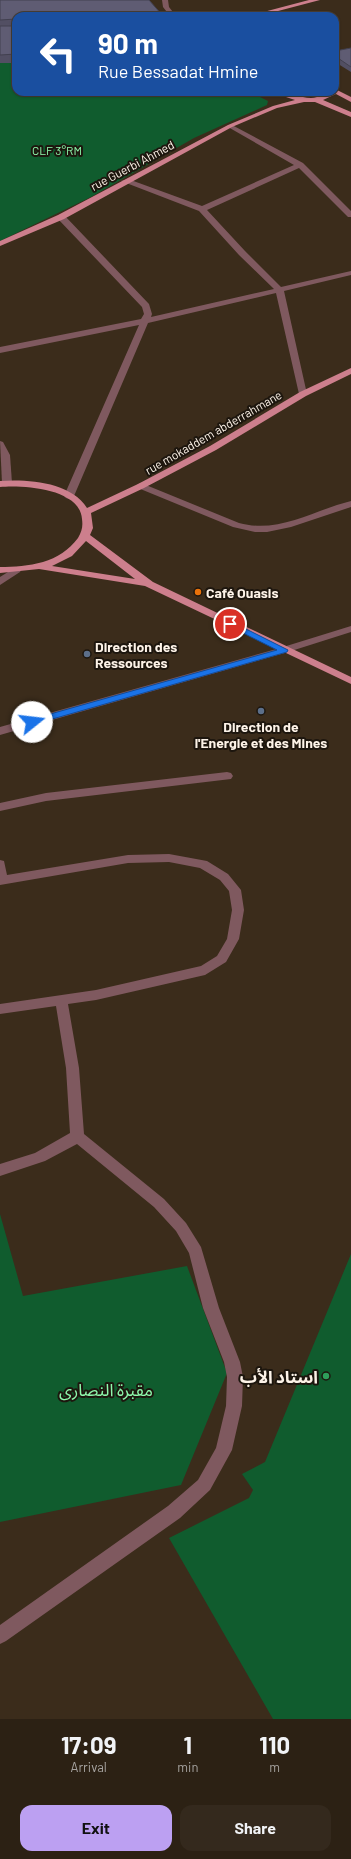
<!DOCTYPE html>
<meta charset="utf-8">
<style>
body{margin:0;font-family:Barlow,"Noto Sans Arabic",sans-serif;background:#34291d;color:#f1f3f6;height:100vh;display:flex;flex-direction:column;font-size:15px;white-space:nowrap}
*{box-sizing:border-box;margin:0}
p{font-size:13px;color:#a6a3a0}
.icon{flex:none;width:22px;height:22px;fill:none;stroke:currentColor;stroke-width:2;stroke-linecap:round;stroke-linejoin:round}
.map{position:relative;height:1719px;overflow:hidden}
.details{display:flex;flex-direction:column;background:#2c2114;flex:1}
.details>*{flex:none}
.guide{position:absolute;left:12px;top:12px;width:327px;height:84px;border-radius:12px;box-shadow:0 1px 3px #0004,0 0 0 1px #483e34;background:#1a4fa0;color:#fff;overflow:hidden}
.pin{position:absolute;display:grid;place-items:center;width:34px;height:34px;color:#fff;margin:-17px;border:2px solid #fff;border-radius:50%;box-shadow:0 1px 4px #0007}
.me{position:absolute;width:44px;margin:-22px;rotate:74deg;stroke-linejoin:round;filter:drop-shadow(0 0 3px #0008)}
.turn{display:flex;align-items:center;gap:14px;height:84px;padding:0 20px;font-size:18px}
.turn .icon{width:52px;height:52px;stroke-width:2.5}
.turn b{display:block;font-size:28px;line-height:34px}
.eta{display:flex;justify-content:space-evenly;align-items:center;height:68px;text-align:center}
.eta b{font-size:24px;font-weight:700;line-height:28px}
.action{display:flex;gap:8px;margin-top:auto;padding:8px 20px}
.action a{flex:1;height:46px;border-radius:12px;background:#bca0f2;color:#111;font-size:16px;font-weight:700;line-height:46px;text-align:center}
.action a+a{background:#34291d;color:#f1f3f6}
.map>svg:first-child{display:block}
</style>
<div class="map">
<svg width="351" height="1719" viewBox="0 0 351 1719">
<rect width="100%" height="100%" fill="#3b2c1b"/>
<!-- green -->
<g fill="#105c2e">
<polygon points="16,37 16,92 122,92 122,95 212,95 225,92 250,92 268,101 267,105 194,138 91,197 0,241 0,38"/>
<polygon points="0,1214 23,1296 187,1266 227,1373 181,1485 0,1522"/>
<polygon points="351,1254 351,1719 273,1719 169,1538 249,1498 253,1490 242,1474 265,1462"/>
</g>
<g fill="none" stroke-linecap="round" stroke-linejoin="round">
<!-- minor -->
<g fill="#7f595f" fill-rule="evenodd">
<polygon points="162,0 168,0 169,7 176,16 170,16 163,7"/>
<polygon points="228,125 232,125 303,163 351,211 351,217 348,217 299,168 207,210 245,251 281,287 351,271 351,275 284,291 307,394 303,397 299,394 276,293 148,323 74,496 69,499 66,498 64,496 139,325 0,353 0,347 141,319 144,314 142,307 58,219 58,215 64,215 149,304 152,314 151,317 274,289 239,255 199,211 121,181 128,179 202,206 294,165 228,127"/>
<polygon points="0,441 3,442 10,455 12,483 7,486 2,483"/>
<path d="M141,483l98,40c40,11 75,-13 112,-22v6l-60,20 -24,5h-12l-22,-5 -95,-39 -2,-2 2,-2z"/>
<polygon points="16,567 21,570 20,572 0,585 0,577"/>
<polygon points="351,626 351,632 288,652 0,735 0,727 280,648"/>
<polygon points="227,772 231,773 233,776 231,779 46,801 0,811 0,803 46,793"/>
<polygon points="169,854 207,861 228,874 241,890 244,910 239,939 226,962 205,975 96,1000 68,1004 79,1068 84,1134 164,1199 186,1223 201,1247 219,1308 240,1362 243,1377 242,1406 232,1450 210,1490 180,1518 6,1641 0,1644 0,1625 168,1506 198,1480 216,1448 226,1406 227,1377 224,1362 203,1308 189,1253 176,1231 154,1207 77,1144 45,1161 0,1176 0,1164 35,1153 70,1133 66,1068 56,1006 0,1014 0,1004 96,990 201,966 217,956 227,939 232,910 229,891 220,880 200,868 169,862 128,863 0,885 0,860 4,861 7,875 128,855"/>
</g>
<!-- major -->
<g fill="#cd7f8d" fill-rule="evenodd">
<polygon points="309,0 320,0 259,16 248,16"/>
<path d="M335,89l16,8v5l-15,-8 -13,6 28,12v5l-36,-15h-11l-27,6 -45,19 -168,92 -64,27v-5l58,-26 170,-90 45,-19 22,-6 -9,-3 -6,-5c10,0 20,6 31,6 8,0 16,-6 24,-6z"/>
<path d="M351,368v6l-45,22 -90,54 -72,38 -53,25 2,15 -3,7 63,47 198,95v7l-206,-98 -106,-17 -39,4v-6c14,0 29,-1 43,-5 14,-4 26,-12 35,-24 4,-7 5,-11 4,-19 -2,-31 -60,-34 -82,-32v-6c28,-2 71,1 87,27l51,-24 72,-38 90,-54zM86,541l49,38 -83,-13 20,-10z"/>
</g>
</g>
<!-- wall -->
<g fill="#524f63">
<polygon points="0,0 16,16 16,63 0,63"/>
<polygon points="351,48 351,72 335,62 335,51"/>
</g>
<!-- building -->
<g fill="#5f5c73" stroke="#424050">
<polygon points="0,0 149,0 163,16 16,16 16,21 16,19 0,20"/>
<polygon points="0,26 16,26 16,54 0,55"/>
<polygon points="351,48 351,67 335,56 335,51"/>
</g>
<!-- route -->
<polygon fill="#1a73e8" stroke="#114b97" points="230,621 288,650 287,652 35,724 29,724 28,722 29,720 277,650 227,625 226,624"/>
<!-- markers -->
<circle fill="#e8710a" stroke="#1d160e" stroke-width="1.5" cx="198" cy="592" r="4"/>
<g fill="#5c6f8a" stroke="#1d160e" stroke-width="1.5">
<circle cx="87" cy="654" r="4"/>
<circle cx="261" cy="711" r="4"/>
</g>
<circle fill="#2e9e5b" stroke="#1d160e" stroke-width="1.5" cx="326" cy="1376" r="4"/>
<g text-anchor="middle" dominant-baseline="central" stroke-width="4" stroke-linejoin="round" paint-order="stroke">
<!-- far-park labels -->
<g font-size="12" fill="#8ef8ac" stroke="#1d160e">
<text x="57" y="150">CLF 3°RM</text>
</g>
<!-- far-street labels -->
<g font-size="12" fill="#fdf3e8" stroke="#1d160e">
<text transform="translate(132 165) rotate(-28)">rue Guerbi Ahmed</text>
<text transform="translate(213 432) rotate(-30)">rue mokaddem abderrahmane</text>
</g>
<!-- poi labels -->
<g font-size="14" font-weight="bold" fill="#fdf3e8" stroke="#1d160e" text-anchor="start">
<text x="206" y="592">Café Ouasis</text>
<text x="95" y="646">Direction des<tspan x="95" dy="16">Ressources</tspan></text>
<text x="261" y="726" text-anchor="middle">Direction de<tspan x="261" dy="16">l'Energie et des Mines</tspan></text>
</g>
<!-- near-poi labels -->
<g font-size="17" font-weight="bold" fill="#fdf3e8" stroke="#1d160e" text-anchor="end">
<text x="318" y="1376">استاد الأب</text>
</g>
<!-- near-park labels -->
<g font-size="17" fill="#8ef8ac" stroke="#1d160e">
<text x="106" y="1389">مقبرة النصارى</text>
</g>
</g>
</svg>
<div class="pin" style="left:230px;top:624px;background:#d93025"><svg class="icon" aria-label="arrive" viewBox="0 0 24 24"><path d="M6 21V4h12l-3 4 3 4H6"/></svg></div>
<svg class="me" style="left:32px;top:722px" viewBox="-20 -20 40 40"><circle r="19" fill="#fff"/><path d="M0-13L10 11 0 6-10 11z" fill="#1a73e8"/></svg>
<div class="guide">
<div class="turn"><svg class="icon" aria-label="left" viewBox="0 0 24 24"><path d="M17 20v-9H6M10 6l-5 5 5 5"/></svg><div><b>90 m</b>Rue Bessadat Hmine</div></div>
</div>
</div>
<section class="details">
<div class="eta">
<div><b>17:09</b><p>Arrival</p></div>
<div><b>1</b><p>min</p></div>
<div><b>110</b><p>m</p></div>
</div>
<div class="action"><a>Exit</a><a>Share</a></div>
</section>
